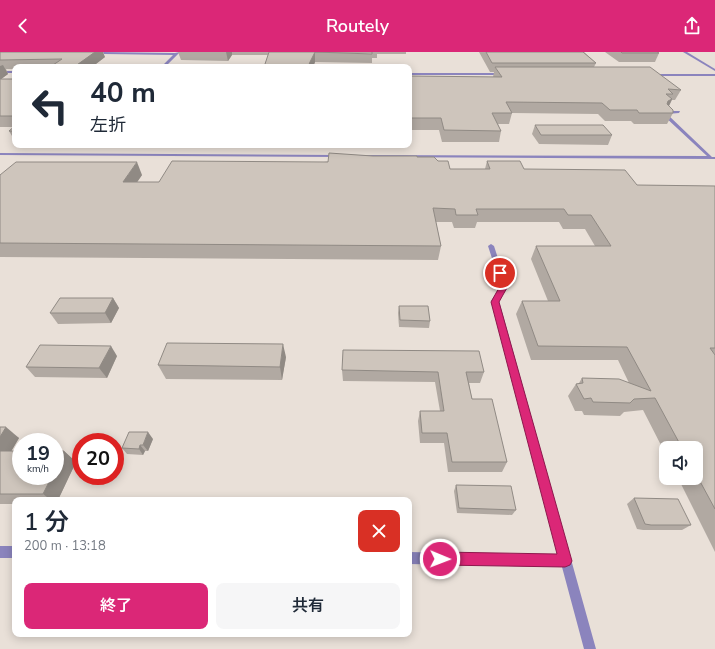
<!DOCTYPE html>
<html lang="ja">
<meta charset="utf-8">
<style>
body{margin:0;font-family:"Nunito Sans","Noto Sans JP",sans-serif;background:#f6f6f7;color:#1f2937;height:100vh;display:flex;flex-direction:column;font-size:15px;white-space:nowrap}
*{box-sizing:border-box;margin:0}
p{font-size:13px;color:#747a83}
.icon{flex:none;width:22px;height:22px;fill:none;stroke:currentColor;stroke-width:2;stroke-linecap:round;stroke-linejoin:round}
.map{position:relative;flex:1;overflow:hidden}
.drawer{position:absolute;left:12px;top:445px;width:400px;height:140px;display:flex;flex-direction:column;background:#fff;border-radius:8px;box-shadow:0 2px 10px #0003}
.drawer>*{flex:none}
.banner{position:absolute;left:12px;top:12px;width:400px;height:84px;border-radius:8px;box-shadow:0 2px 10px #0003;background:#fff;color:#1f2937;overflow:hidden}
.controls{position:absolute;left:659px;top:389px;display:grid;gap:8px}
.controls a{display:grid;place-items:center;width:44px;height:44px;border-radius:8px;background:#fff;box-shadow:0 2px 10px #0003;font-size:20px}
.speed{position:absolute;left:12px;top:381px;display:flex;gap:8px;font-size:20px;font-weight:700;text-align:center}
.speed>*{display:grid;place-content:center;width:52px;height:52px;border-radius:50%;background:#fff;box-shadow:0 2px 10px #0003;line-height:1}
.speed small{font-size:10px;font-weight:400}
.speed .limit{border:6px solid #d22;background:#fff;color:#111}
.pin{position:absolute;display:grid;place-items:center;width:34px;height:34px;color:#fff;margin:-17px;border:2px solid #fff;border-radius:50%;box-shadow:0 1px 4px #0007}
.me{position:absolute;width:44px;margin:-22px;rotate:91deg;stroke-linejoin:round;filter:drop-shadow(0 0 3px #0008)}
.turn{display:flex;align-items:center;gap:14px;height:84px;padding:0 12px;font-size:18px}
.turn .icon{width:52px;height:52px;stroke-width:2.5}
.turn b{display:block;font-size:28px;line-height:34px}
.round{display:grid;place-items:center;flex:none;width:42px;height:42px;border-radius:8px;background:#f6f6f7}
.overview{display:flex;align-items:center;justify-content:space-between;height:68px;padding:0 12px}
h1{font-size:24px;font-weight:600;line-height:30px}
.cta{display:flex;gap:8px;margin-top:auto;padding:8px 12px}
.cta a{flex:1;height:46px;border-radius:8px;background:#db2777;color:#fff;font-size:16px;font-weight:600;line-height:46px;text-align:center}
.cta a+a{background:#f6f6f7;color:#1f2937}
header{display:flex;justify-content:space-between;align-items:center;height:52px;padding:0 12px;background:#db2777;color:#fff;font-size:18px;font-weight:600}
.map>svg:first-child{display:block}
</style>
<header><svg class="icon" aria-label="back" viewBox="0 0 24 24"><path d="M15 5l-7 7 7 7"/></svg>Routely<svg class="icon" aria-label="share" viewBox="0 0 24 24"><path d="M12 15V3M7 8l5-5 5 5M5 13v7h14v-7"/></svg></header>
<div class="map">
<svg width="715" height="597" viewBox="0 0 715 597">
<rect width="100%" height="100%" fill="#e9e0d8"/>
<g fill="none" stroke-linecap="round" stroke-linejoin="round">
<!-- service -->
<g fill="#8b84bd" fill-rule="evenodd">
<polygon points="103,0 175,1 180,0 165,15 161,15 173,3 104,2"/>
<polygon points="683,0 687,0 715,17 715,19"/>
<rect x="0" y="19" width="15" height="2"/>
<polygon points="409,21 504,21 506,22 504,23 409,23"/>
<polygon points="650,22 715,22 715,24 649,24"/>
<polygon points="667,59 680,59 679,61 667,62 712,105 715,105 715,107 357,105 355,104 357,103 707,104 663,63 663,61"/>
<polygon points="0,101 339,103 341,104 339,105 0,103"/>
<polygon points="491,192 494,194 507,234 499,249 596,597 584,597 562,515 409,512 409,500 559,503 491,249 501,234 488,194"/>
<rect x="0" y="494" width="15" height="12"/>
</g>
</g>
<!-- wall -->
<g fill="#b1a9a2">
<polygon points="0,0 105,5 92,15 15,15 15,17 6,17 8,22 1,27 15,27 15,89 9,79 14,75 0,75"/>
<polygon points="178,0 406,0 406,2 377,2 377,6 372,6 372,11 315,10 313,15 264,15 268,3 232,3 228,9 181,8"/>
<polygon points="479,0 584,0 596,11 594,15 681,38 675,48 672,48 669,54 673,61 667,72 634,72 631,69 605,69 598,62 512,61 509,72 498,72 501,79 499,90 442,90 439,78 409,78 409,24 493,25 494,20 490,20"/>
<polygon points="605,0 657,0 659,1 655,10 619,10"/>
<polygon points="535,73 612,83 608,93 539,92 532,82"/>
<polygon points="373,104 417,105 438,109 450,117 485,117 487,109 524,117 637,133 715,134 715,500 678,426 696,426 696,396 666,396 666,403 643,358 624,360 620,364 584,363 582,359 575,359 568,344 576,332 579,331 582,326 629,331 618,308 531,308 516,262 522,249 548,249 531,207 536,194 595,194 585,177 563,177 559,170 477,170 475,176 454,176 452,170 436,170 441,194 438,208 0,205 0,123 142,123 137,130 159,130"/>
<polygon points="113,246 119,256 111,271 58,272 50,261"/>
<polygon points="399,254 430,269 429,276 399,275 398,261"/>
<polygon points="117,304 107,326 35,325 26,315"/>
<polygon points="286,305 282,328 166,327 158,313"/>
<polygon points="342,318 484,320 480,331 469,331 472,347 507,410 502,420 448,420 444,391 420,391 418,369 420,359 440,359 435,330 343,329"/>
<polygon points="0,375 19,386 11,399 64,399 76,410 58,448 15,448 15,452 0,452"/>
<polygon points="153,387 148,399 145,399 143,403 127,402 122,396"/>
<polygon points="456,433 516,458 512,463 457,461 454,439"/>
<polygon points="634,446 691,473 682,478 643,478 637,477 627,452"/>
</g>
<!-- shaded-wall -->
<g fill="#908a84">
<polygon points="90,0 103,0 105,5 92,15 74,15"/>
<polygon points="226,0 232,0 232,3 228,9"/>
<polygon points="315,0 315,10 313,15 308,15 310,10"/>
<polygon points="3,13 8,22 0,28 0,14"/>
<polygon points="672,47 667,58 662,60 668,49"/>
<polygon points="137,110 142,123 129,142 123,130"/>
<polygon points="113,246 119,256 111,271 105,261"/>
<polygon points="283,292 286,305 282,328 280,315"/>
<polygon points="111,294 117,304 107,326 99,316"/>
<polygon points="6,375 19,386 5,410 0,406 0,385"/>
<polygon points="148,380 153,387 148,399 143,393"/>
<polygon points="140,393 145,399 143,403 139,397"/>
<polygon points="64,399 76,410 58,448 51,448 43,442 52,424 55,424 55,418"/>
</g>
<!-- building -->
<g fill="#cec5bc" stroke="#908a84">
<polygon points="0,0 95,0 74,15 50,15 62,7 0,8"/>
<polygon points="269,0 372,0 372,2 315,0 310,10 308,15 264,15"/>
<polygon points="486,0 583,0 596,11 492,11"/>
<polygon points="621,0 657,0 659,1 622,1"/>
<polygon points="495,15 650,15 681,38 668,37 673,42 666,42 672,47 668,49 667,52 673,58 673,61 639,61 637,58 610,58 602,51 506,50 512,61 492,61 501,79 444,78 441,66 409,66 409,24 502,25"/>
<rect x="0" y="27" width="15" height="37"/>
<polygon points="535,73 603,73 612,83 541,83"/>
<polygon points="15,74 15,79 9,79"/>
<polygon points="329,101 373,104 417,104 417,105 434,105 438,109 448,109 450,117 490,117 487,109 520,109 524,117 625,118 637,133 715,134 715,296 710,296 715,303 715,457 696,422 696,396 682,396 655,346 634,347 630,351 593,350 591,346 584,347 576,332 583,331 582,326 619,327 651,339 627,295 538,294 522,249 560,249 536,194 611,194 591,163 568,163 564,157 476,157 478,163 456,163 455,157 433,156 441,194 0,191 0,123 16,110 137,110 123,130 159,130 172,109 328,110"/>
<polygon points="60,246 113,246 105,261 50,261"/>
<polygon points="399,254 428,254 430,269 400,268"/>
<polygon points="167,291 283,292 280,315 158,313"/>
<polygon points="40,293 111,294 99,316 26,315"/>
<polygon points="343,298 479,299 484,320 466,320 472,347 492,347 507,410 452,410 447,381 422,381 420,359 444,359 438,320 342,318"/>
<polygon points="0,375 6,375 0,385"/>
<polygon points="129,380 148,380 143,393 140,393 139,397 122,396"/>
<polygon points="0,399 21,399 21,424 52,424 43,442 0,442"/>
<polygon points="55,399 64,399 55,418"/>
<polygon points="456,433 511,434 516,458 459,456"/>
<polygon points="634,446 678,447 691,473 651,473 645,472"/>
</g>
<!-- route -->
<polygon fill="#db2777" stroke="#8e194d" points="500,218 504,221 508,234 499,250 572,509 570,513 565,515 440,513 436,511 434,507 436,502 440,500 557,502 491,250 500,234 496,221"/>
</svg>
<div class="controls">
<a><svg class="icon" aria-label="sound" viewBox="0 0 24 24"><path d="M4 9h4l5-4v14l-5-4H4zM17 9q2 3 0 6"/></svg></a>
</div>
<div class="speed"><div>19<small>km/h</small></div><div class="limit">20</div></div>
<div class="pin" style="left:500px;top:221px;background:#d93025"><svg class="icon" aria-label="arrive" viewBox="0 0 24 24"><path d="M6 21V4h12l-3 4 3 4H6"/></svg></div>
<svg class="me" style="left:440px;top:507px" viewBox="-20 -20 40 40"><circle r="17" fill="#db2777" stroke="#fff" stroke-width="3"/><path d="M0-11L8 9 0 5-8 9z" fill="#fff"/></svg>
<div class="banner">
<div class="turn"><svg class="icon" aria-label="left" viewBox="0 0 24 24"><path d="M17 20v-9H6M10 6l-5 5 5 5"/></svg><div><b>40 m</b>左折</div></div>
</div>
<section class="drawer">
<div class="overview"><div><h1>1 分</h1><p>200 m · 13:18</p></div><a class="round" style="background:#d93025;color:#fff"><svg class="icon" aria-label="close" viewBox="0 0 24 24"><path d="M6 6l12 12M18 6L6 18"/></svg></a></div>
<div class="cta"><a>終了</a><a>共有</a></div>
</section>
</div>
